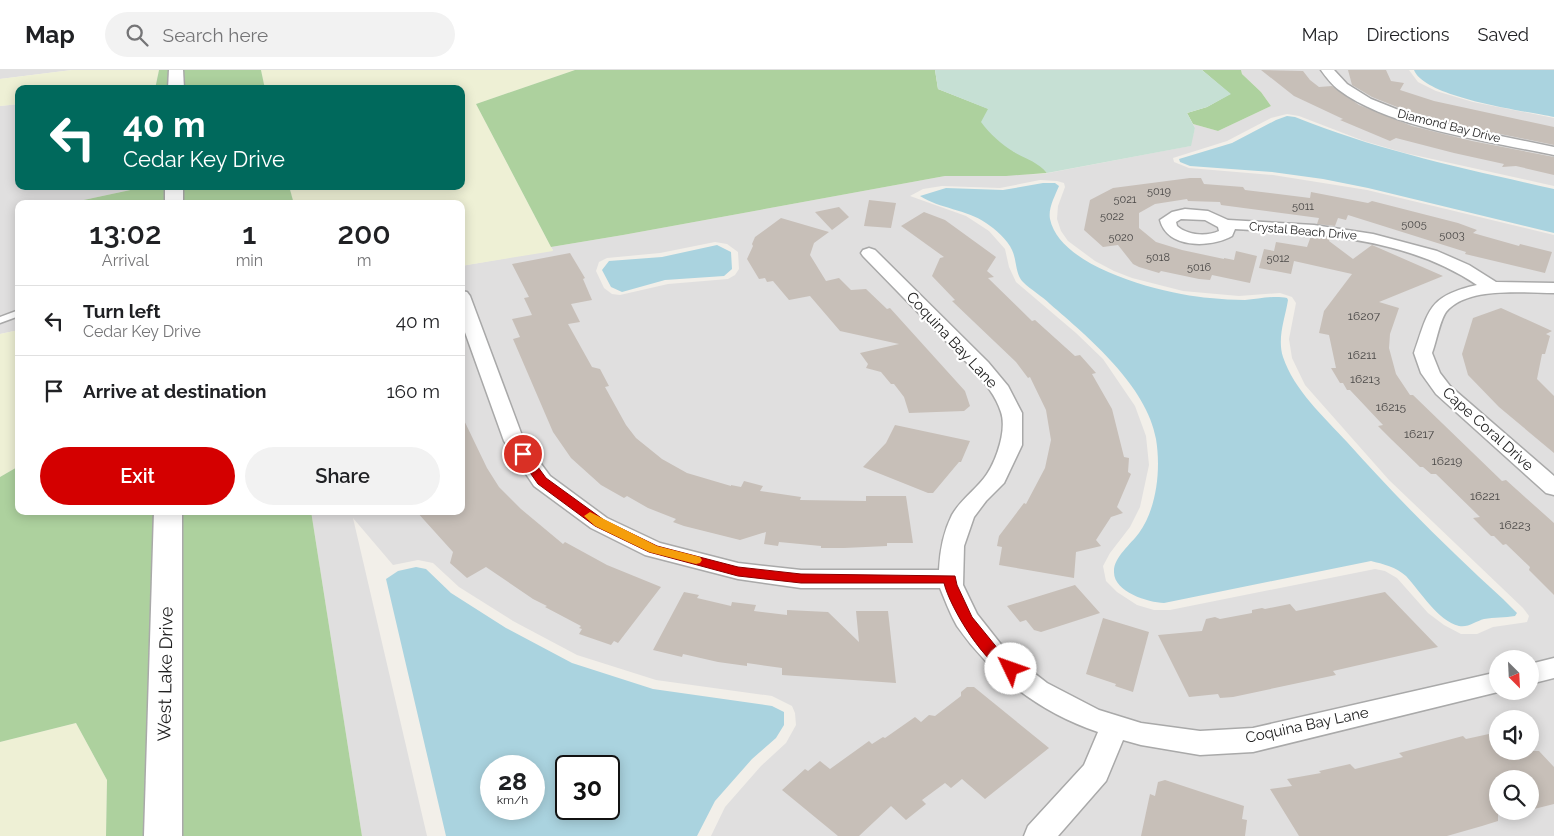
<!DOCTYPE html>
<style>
body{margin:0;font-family:Raleway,sans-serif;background:#f2f2f2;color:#202124;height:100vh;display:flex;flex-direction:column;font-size:19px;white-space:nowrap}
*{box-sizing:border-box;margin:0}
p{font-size:16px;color:#757577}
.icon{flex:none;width:28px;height:28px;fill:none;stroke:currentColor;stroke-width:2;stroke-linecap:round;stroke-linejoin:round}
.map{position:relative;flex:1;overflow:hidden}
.panel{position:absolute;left:15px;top:130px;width:450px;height:315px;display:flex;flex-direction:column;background:#fff;border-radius:10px;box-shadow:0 2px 12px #0003}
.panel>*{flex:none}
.hud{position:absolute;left:15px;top:15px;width:450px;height:105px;border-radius:10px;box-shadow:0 2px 12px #0003;background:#00695c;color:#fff;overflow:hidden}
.needle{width:32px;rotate:156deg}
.buttons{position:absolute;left:1489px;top:580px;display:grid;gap:10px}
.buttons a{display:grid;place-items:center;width:50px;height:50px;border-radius:50%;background:#fff;box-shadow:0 2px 12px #0003;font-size:25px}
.speed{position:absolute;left:480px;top:685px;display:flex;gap:10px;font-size:25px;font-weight:700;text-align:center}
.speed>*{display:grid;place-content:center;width:65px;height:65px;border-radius:50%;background:#fff;box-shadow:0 2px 12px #0003;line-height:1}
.speed small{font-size:12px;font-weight:400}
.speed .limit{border:2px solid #111;border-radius:8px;background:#fff;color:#111}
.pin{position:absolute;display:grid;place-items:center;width:42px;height:42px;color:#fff;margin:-21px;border:2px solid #fff;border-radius:50%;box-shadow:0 1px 5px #0007}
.me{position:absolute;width:55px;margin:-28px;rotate:312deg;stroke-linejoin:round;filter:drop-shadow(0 0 4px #0008)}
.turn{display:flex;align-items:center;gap:18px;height:105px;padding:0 25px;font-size:22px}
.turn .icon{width:65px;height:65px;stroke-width:2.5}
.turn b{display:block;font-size:35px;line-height:42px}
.eta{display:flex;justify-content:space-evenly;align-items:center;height:85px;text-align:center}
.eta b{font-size:30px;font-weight:600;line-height:35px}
.button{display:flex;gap:10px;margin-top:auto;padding:10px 25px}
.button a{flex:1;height:58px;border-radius:30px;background:#d40000;color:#fff;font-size:20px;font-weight:600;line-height:58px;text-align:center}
.button a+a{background:#f2f2f2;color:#202124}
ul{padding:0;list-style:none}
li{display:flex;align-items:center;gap:15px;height:70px;padding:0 25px;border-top:1px solid #e0e0e0}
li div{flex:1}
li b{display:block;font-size:19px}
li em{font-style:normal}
header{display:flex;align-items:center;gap:30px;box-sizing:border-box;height:70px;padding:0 25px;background:#fff;border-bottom:1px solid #e0e0e0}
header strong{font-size:24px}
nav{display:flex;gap:28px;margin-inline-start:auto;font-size:18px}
.search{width:350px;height:45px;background:#f2f2f2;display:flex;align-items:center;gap:12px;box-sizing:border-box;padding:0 18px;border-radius:28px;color:#757577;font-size:19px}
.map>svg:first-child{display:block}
</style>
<header>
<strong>Map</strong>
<div class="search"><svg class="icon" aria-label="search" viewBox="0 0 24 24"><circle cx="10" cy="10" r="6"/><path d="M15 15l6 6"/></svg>Search here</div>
<nav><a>Map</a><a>Directions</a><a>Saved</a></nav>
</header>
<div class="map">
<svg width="1554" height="766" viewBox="0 0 1554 766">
<rect width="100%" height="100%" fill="#f2efe9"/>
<!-- residential -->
<g fill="#e0dfdf" fill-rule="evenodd">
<polygon points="0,0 72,0 0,9"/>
<path d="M1241,0h168l9,12 18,9 37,11 81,16v68l-149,-33 -41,-12 -65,-25 -12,-2 -16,4 -44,23 -54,17 1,4 15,6 84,7 94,15 187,45v601h-843l14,-29 36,-41 25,-23 10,-18 -1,-12 -3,-7 -20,-10 -116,-16 -79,-25 -64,-34 -54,-34 -26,-24 -15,-3 -25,5 -40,-47 74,318h-65l-51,-325h150v-245l92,-16 -2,-3 72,-12 322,-59 98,-2 147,-28 5,-18 -2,-4 25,7 53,-25 -10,-14 -19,-18zM1040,110l17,1 7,2 1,4 -7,19 -1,13 4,12 7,10 27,20 19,10 18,7 51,13 56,5 41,-3 12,4 4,6 -7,36 3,19 13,27 84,95 134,128 6,8 -2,6 -34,5 -16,7h-16l-17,-9 -16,-12 -31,-35 -12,-7 -10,-2 -205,41h-16l-17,-5 -20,-13 -11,-11 -3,-15 7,-13 20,-26 10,-20 9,-42 -3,-29 -11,-30 -32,-47 -27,-26 -60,-51 -7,-15 -4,-18 -16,-18 -23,-15 -56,-20 13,-7 19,-3 58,2zM715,172l12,2 11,8 1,17 -4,6 -7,4 -60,5 -48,11 -8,-1 -8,-6 -8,-17 3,-9 8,-4 53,-5zM1498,589h32v32h-32zM1498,649h32v32h-32zM1498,709h32v32h-32z"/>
<polygon points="19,34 19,116 135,116 135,119 65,134 19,134 19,260 0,264 0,36"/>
</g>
<!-- farmland -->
<g fill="#eef0d5">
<polygon points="72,0 159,0 155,17 141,19 19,19 19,34 0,36 0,9"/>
<polygon points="261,0 575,0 476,34 553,181 461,196 461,134 294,134 289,116 461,116 461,19 265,19"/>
<polygon points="19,260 19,396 0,407 0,264"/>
<polygon points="76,653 107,710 106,766 0,766 0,672"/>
</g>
<!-- forest -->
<g fill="#add19e">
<polygon points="159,0 171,0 170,19 155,19"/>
<polygon points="182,0 261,0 265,19 182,19"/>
<polygon points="575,0 935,0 938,19 989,39 1013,81 1040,94 1047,103 1006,106 945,106 623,165 551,177 476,34"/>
<polygon points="1202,0 1241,0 1242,4 1261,22 1271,36 1218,61 1193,54 1187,43 1207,37 1230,24"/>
<polygon points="135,116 167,116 167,134 65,134 135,119"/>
<polygon points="182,116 289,116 294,134 182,134"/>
<polygon points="19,396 19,441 157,441 148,766 106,766 107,710 76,653 0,672 0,407"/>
<polygon points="180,441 311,441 362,766 178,766"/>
</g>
<!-- wetland -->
<path fill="#c6e0d4" d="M935,0h267l29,24 -24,13 -20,6 8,15 -4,18 -144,27c-9,-11 -21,-14 -33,-21 -13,-8 -24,-18 -33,-30l7,-13 -50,-20z"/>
<!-- water -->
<g fill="#aad3df" fill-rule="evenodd">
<path d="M1414,0h140v47c-29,-6 -129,-19 -140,-47z"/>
<path d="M1287,46l8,1c84,34 171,52 259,72v44l-186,-45 -45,-9 -51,-7 -82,-6 -10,-4 -1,-3 53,-16 44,-23z"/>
<path d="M1043,113h12l4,3c-4,10 -11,22 -9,33 10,50 118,76 160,79 12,1 23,2 35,2 13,-1 29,-5 42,-2l1,2c-3,19 -11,38 -5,57 11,33 41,60 64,85 49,55 101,107 156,157l14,14 -2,3c-10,2 -21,1 -31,3 -8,2 -16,9 -25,7 -21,-5 -39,-35 -53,-50 -10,-9 -23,-12 -35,-15l-207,42c-16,-1 -51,-11 -50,-32 0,-14 17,-27 25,-38 18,-25 22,-64 17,-94 -9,-53 -68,-102 -106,-135 -8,-8 -19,-14 -27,-22 -8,-8 -6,-22 -11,-32 -4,-10 -17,-21 -26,-27 -20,-14 -46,-14 -66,-27l26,-8 57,2z"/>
<polygon points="717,175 731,182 732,199 724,206 665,210 622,222 611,217 602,200 609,191 662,187"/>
<path d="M416,497l10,2 25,24 55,35 66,35 81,26 119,17 12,6v13l-8,13 -24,21 -37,42 -18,35h-251l-60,-257 12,-8zM534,696v43h-43v-43zM609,696v43h-43v-43z"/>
</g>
<!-- building -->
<g fill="#c7bfb8">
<polygon points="1261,0 1303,1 1310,10 1319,17 1332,16 1359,35 1412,56 1472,71 1554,87 1554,105 1516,96 1502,97 1504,94 1454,83 1396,68 1390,71 1340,50 1343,49 1294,26"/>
<polygon points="1348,0 1386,0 1391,11 1404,13 1400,20 1434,31 1554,57 1554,75 1466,57 1402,39 1372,27 1352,15"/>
<polygon points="1190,108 1201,108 1204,114 1243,117 1245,120 1310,128 1311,122 1368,133 1372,131 1458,153 1477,160 1473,163 1519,176 1520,174 1552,182 1545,203 1465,184 1466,182 1348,145 1346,150 1338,148 1335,156 1317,154 1319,148 1221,135 1220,132 1188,131 1187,129 1155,134 1139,143 1139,158 1156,172 1182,180 1224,189 1224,188 1234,190 1236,181 1257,186 1250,213 1212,205 1210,210 1199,209 1161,201 1159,203 1139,197 1133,194 1118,175 1103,177 1084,160 1090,130 1113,118"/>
<polygon points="869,130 896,133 891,158 864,156"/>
<polygon points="839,137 849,147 832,160 815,142"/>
<polygon points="924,142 945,150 996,187 987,201 994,207 988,208 1032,251 1035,250 1075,286 1080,285 1096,303 1092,304 1112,339 1124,387 1129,388 1128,402 1131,404 1117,437 1123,443 1111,447 1096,470 1101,476 1076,482 1074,508 999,495 1002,477 997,476 999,466 1024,433 1026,434 1045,398 1051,370 1046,340 1030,307 1028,308 1016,292 952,231 955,230 932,206 940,188 944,187 901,156"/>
<polygon points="781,148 829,162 814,173 810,185 826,211 839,208 851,220 866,219 887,239 890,238 965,321 970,336 964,341 909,343 904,327 894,314 891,314 881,302 866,298 868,294 860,283 899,274 840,261 810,226 789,230 773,211 767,212 765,208 759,209 747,189 753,176 752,174 755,167"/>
<polygon points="1311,166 1330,168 1329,171 1353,189 1372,175 1443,206 1379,232 1399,238 1390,264 1389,278 1396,304 1410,325 1413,325 1502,411 1506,410 1554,453 1554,525 1529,500 1530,497 1506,474 1503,475 1494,466 1491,466 1473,448 1480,447 1436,404 1431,404 1423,397 1420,397 1392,370 1378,356 1383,355 1350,320 1347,320 1343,313 1340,313 1331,298 1336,298 1329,265 1319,263 1324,241 1352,204 1294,191 1291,204 1259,198 1264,179 1274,181 1276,172 1307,177"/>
<polygon points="570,183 585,208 583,209 592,230 571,234 580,252 568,254 592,297 600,299 609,316 605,317 626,355 636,368 662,389 687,403 731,416 731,415 741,417 744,411 763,416 760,421 801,427 800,430 866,431 866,426 906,426 913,473 887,473 887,476 844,478 821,478 821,476 779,472 778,476 764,474 766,462 740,470 684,456 673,452 676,449 648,438 627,426 624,428 601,415 571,388 553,362 513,269 520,267 512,249 532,245 524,228 529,227 512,194"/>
<polygon points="1501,238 1552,261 1546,264 1550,266 1545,284 1542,284 1537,309 1554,326 1554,383 1499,337 1468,305 1462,284 1473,248"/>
<polygon points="461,344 487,398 499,417 521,439 563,474 565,472 607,495 661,517 618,573 614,571 611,575 579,564 582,559 579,558 581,556 545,537 547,536 533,529 486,497 467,508 450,493 453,482 416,441 461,441"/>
<polygon points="895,355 970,371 961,392 959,392 933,423 928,423 863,397 886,373"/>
<polygon points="1075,515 1100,543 1041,562 1034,560 1026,550 1020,552 1007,536"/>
<polygon points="684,522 699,525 697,528 731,536 732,532 756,535 754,541 787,545 787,540 828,542 859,572 856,541 888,541 896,613 782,605 782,598 747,593 747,596 718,592 683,584 682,587 653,580"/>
<polygon points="1385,522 1438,577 1333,601 1336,605 1233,627 1220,628 1218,624 1189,627 1158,565 1202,561 1206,549 1215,547 1220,549 1252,543 1252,540 1262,538 1265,539 1290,534 1296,541"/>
<polygon points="1103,548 1149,562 1133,622 1115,616 1116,614 1086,604"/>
<polygon points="967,617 974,617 1049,678 985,729 962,709 951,718 945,713 922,730 926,734 906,750 891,736 859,766 838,766 782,720 805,699 808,701 820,691 830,699 869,671 872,674 883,667 885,668 915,647 921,652 929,645 935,646 961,626 961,622"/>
<polygon points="1498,662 1498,681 1539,681 1554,697 1554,734 1530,740 1530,709 1498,709 1498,751 1482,756 1447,766 1299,766 1270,719 1292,716 1287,709 1321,703 1319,701 1350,694 1355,699 1403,687 1399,683 1463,666 1466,669"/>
<polygon points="1165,710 1244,736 1242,749 1247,750 1245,766 1141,766 1150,724 1155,726 1158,712"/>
</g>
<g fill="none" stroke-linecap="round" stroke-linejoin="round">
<!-- service casing -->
<g stroke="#a9a9a9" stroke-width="3">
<polygon id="service" points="19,240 19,246 0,253 0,247"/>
</g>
<!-- minor casing -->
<g stroke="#a9a9a9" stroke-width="3">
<g id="minor">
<path d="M1321,0h13l13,14 24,15 30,12 65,18 88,18v8c-62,-13 -165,-27 -215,-65 -7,-5 -13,-13 -18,-20z"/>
<path d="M1185,139l23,2 20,9 86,5 59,9 64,17 32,14 27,17 58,1v10c-30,0 -87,-7 -108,19 -6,8 -10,31 -14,41l8,20 10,13 104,90v19l-8,-2 -110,-99 -15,-21 -7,-20c15,-43 14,-57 63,-68 -71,-48 -159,-51 -242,-56l-3,7c-21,12 -65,13 -72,-16l12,-8zM1181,149l24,1 13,7 1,4c-13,6 -32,4 -42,-5l-1,-4z"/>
<path d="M869,178l6,2 113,112 20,24 14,27v32l-18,38 -18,18 -12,16 -10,29 -1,39 14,29 30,38 40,31 52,27 42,13 59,8 53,-3 245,-56v19h4l-249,61 -53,3 -59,-10 -18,-5 -17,41 -48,55h-34l4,-10 56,-61 14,-33c-57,-19 -107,-57 -141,-106 -7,-12 -12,-26 -17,-38h-139l-63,-9 -93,-24 -54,-27 -57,-42 -30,-45 -43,-120v-30l6,1 3,4 54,145 26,35 57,42 53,25 78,20 63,7h138c1,-19 4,-37 13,-55 9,-16 26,-27 35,-41 10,-15 20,-45 14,-62 -5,-16 -16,-29 -27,-42l-111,-114 -2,-3 2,-3z"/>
<polygon points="1554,588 1554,608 1530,614 1530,594"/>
</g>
</g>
<!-- tertiary casing -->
<g stroke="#a9a9a9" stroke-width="3">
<g id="tertiary">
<polygon points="169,0 183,0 184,19 168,19"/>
<rect x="165" y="116" width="18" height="18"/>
<polygon points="154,441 182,441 182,766 144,766"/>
</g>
</g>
<!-- service -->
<use href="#service" fill="#fff" fill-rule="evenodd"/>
<!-- minor -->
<use href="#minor" fill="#fff" fill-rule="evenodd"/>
<!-- tertiary -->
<use href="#tertiary" fill="#fff" fill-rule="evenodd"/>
</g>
<!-- route -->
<path fill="#d40000" stroke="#8a0000" d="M523,381l4,1 19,26 58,42 53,26 81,21 63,7 154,2 2,9 15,32 31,38 15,14 -2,4 -5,2c-25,-8 -61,-67 -67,-92h-143l-63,-7 -89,-24 -54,-26 -57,-42 -21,-30z"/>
<!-- slow -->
<polygon fill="#f59e0b" points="590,442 657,476 700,487 702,490 700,493 696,494 649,482 595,456 584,446"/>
<g text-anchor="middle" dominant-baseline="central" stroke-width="4.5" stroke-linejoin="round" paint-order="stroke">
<!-- far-number labels -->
<g font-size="11" fill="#4b4948">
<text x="1159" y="121">5019</text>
<text x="1125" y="129">5021</text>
<text x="1303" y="136">5011</text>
<text x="1112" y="146">5022</text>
<text x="1414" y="154">5005</text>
<text x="1452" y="165">5003</text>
<text x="1121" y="167">5020</text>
<text x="1158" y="187">5018</text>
<text x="1278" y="188">5012</text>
<text x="1199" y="197">5016</text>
</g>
<!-- far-street labels -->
<g font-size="12" fill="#222" stroke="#fff">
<text transform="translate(1449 56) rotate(14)">Diamond Bay Drive</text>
<text transform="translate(1303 161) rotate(5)">Crystal Beach Drive</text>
</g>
<!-- number labels -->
<g font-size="12" fill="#4b4948">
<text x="1364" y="246">16207</text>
<text x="1362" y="285">16211</text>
<text x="1365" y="309">16213</text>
<text x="1391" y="337">16215</text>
<text x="1419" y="364">16217</text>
<text x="1447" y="391">16219</text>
<text x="1485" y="426">16221</text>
<text x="1515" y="455">16223</text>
</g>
<!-- street labels -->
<g font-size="15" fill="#222" stroke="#fff">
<text transform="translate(952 270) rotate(47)">Coquina Bay Lane</text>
<text transform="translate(1488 359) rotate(42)">Cape Coral Drive</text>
<text transform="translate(1307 655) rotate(-12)">Coquina Bay Lane</text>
</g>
<!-- near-street labels -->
<g font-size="18" fill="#222" stroke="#fff">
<text transform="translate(165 604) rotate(-89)">West Lake Drive</text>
</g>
</g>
</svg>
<div class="buttons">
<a><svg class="needle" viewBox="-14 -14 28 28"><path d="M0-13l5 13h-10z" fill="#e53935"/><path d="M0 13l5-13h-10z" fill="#757577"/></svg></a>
<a><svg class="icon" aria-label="sound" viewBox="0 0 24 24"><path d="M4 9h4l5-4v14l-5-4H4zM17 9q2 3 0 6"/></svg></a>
<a><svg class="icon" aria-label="search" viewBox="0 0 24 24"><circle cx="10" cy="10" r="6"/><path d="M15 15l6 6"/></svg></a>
</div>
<div class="speed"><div>28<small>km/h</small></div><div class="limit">30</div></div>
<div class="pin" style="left:523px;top:384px;background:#d93025"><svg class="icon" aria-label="arrive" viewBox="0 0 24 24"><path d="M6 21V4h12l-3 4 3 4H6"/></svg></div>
<svg class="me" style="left:1011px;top:599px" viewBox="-20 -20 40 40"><circle r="19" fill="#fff"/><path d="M0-13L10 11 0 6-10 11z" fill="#d40000"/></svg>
<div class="hud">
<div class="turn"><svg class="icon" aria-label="left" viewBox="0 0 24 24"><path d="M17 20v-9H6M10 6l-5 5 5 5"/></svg><div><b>40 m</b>Cedar Key Drive</div></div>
</div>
<section class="panel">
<div class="eta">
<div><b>13:02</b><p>Arrival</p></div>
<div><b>1</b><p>min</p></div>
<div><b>200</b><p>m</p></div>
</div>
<ul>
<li><svg class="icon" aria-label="left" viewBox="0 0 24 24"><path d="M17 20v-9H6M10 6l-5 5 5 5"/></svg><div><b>Turn left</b><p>Cedar Key Drive</p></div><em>40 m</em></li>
<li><svg class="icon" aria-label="arrive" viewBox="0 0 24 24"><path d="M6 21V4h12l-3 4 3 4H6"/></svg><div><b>Arrive at destination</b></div><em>160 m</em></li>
</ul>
<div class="button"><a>Exit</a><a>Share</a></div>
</section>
</div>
